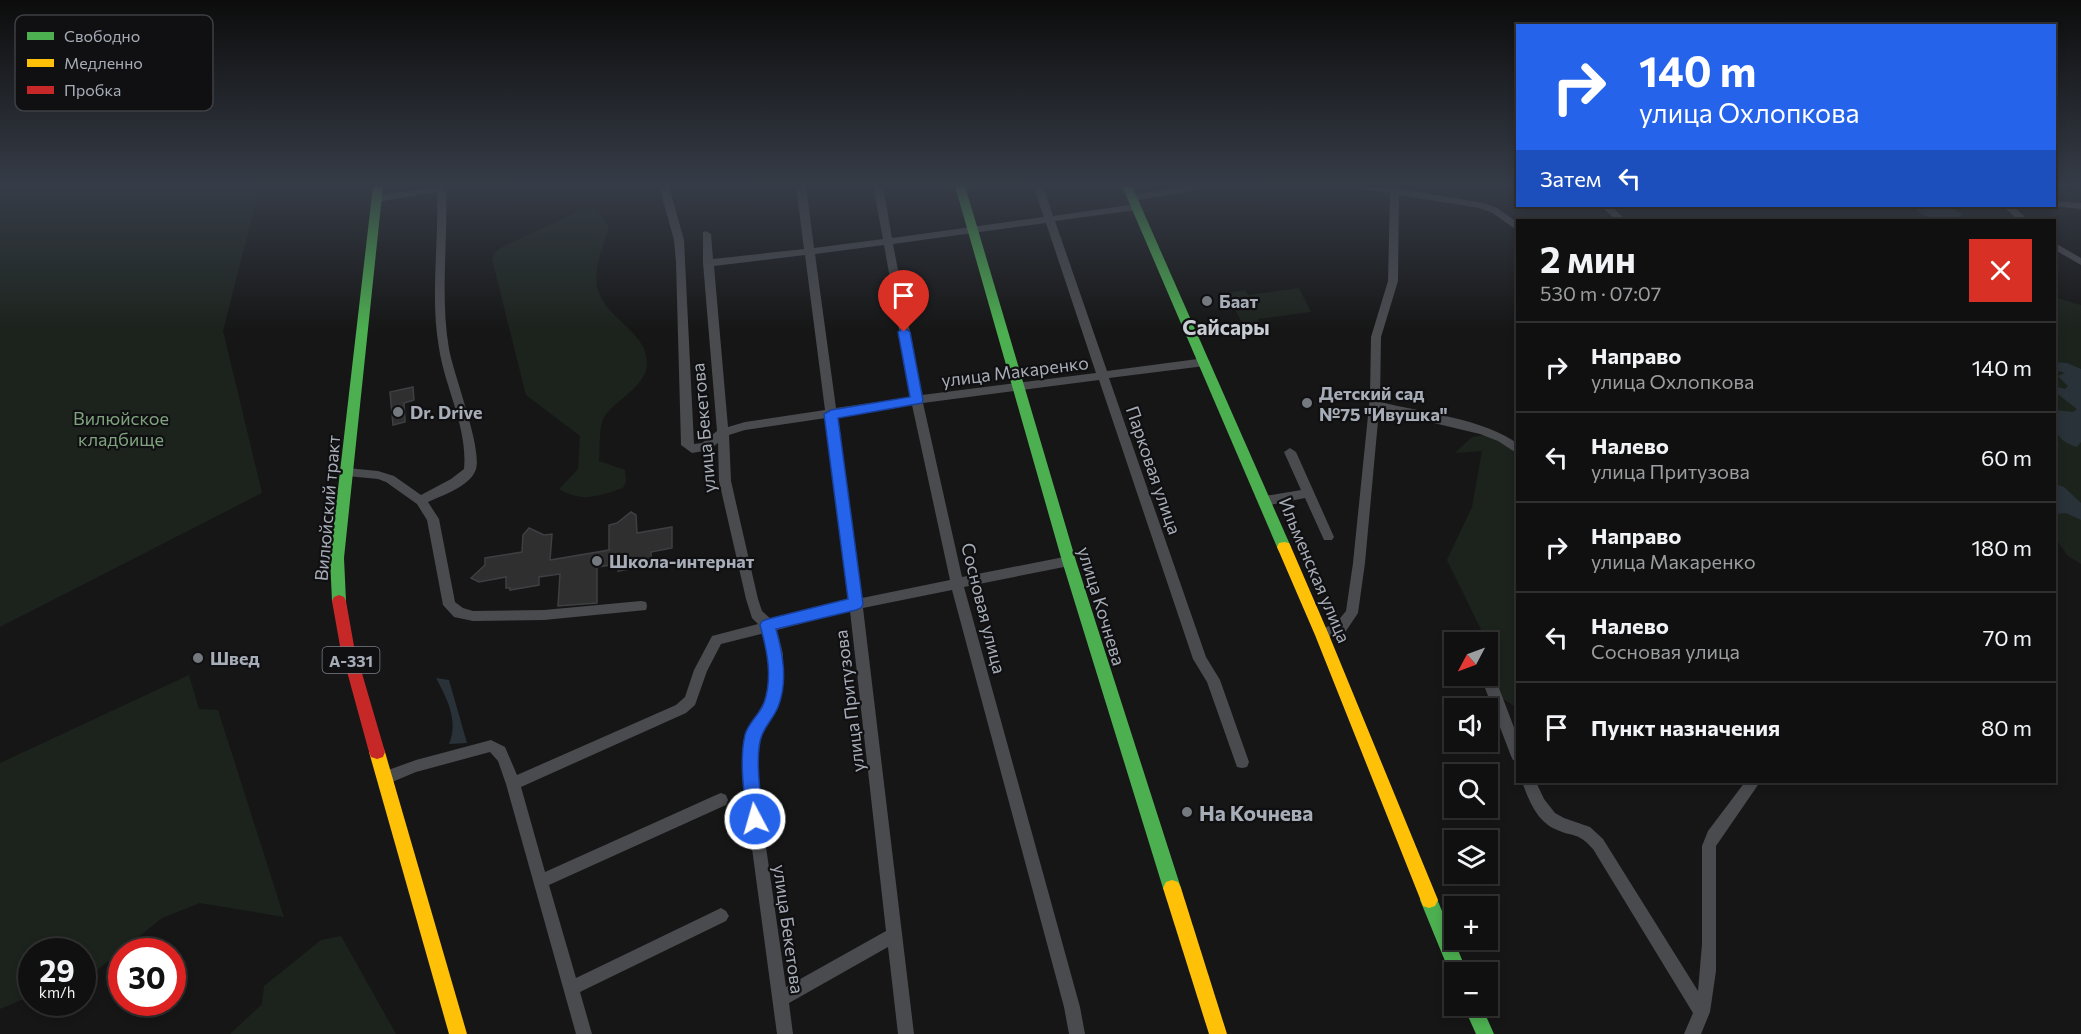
<!DOCTYPE html>
<html lang="ru">
<meta charset="utf-8">
<style>
body{margin:0;font-family:Commissioner,sans-serif;background:#191919;color:#f1f3f6;height:100vh;display:flex;flex-direction:column;font-size:22px;white-space:nowrap}
*{box-sizing:border-box;margin:0}
p{font-size:20px;color:#9c9d9f}
.icon{flex:none;width:33px;height:33px;fill:none;stroke:currentColor;stroke-width:2;stroke-linecap:round;stroke-linejoin:round}
.map{position:relative;flex:1;overflow:hidden}
.sheet{position:absolute;left:1516px;top:219px;width:540px;height:564px;display:flex;flex-direction:column;background:#101010;border-radius:0px;box-shadow:0 3px 9px #0003,0 0 0 2px #303030}
.sheet>*{flex:none}
.hud{position:absolute;left:1516px;top:24px;width:540px;height:183px;border-radius:0px;box-shadow:0 3px 9px #0003,0 0 0 2px #303030;background:#2563eb;color:#fff;overflow:hidden}
.needle{width:39px;rotate:229deg}
.controls{position:absolute;left:1444px;top:632px;display:grid;gap:12px}
.controls a{display:grid;place-items:center;width:54px;height:54px;border-radius:0px;background:#101010;box-shadow:0 3px 9px #0003,0 0 0 2px #303030;font-size:30px}
.speed{position:absolute;left:18px;top:938px;display:flex;gap:12px;font-size:30px;font-weight:700;text-align:center}
.speed>*{display:grid;place-content:center;width:78px;height:78px;border-radius:50%;background:#101010;box-shadow:0 3px 9px #0003,0 0 0 2px #303030;line-height:1}
.speed small{font-size:15px;font-weight:400}
.speed .limit{border:9px solid #d22;background:#fff;color:#111}
.pin{position:absolute;display:grid;place-items:center;width:51px;height:51px;color:#fff;margin:-62px -26px;border-radius:50% 50% 50% 0;rotate:-45deg;box-shadow:0 0 6px #0007}
.pin .icon{rotate:45deg}
.me{position:absolute;width:66px;margin:-33px;rotate:354deg;stroke-linejoin:round;filter:drop-shadow(0 0 4px #0008)}
.turn{display:flex;align-items:center;gap:21px;height:126px;padding:0 24px;font-size:27px}
.turn .icon{width:78px;height:78px;stroke-width:2.5}
.turn b{display:block;font-size:42px;line-height:51px}
.then{display:flex;align-items:center;height:57px;padding:0 24px;background:#0003;gap:12px;font-size:22px}
.round{display:grid;place-items:center;flex:none;width:63px;height:63px;border-radius:0px;background:#191919}
.overview{display:flex;align-items:center;justify-content:space-between;height:102px;padding:0 24px}
h1{font-size:36px;font-weight:700;line-height:45px}
ul{padding:0;list-style:none}
li{display:flex;align-items:center;gap:18px;height:90px;padding:0 24px;border-top:2px solid #303030}
li div{flex:1}
li b{display:block;font-size:22px}
li em{font-style:normal}
.map>svg:first-child{display:block}
</style>
<div class="map">
<svg width="2081" height="1034" viewBox="0 0 2081 1034">
<rect width="100%" height="100%" fill="#161616"/>
<!-- green -->
<g fill="#1c231d">
<polygon points="0,186 260,186 223,331 262,493 0,627"/>
<path d="M586,208l11,2 12,17c-6,19 -15,39 -12,59 5,31 49,44 50,76 1,25 -35,39 -44,57 -4,8 -3,32 -4,42l26,9 1,11 -3,7c-25,8 -40,15 -64,1l19,-20 2,-33 -54,-41 -34,-136 4,-8 10,-6z"/>
<polygon points="1299,288 1311,312 1258,319 1262,330 1246,332 1233,305 1230,305 1224,293 1245,290 1248,295"/>
<polygon points="2055,297 2081,305 2081,564 2068,556 2058,542 2055,528"/>
<polygon points="1484,435 1518,446 1518,708 1496,695 1491,650 1447,560 1472,507 1482,451 1455,453 1472,437"/>
<polygon points="189,675 199,709 218,710 284,917 200,903 162,918 96,971 83,976 82,951 32,951 31,996 0,1009 0,763"/>
<polygon points="341,936 396,1034 230,1034 262,1004 264,986 321,940"/>
</g>
<!-- water -->
<g fill="#293238">
<path d="M1912,206h37l13,8 -3,3c-20,5 -32,3 -47,-11z"/>
<path d="M2055,362l12,1 14,6v73l-4,5c-22,-7 -22,-16 -22,-37l18,2 4,-3 -22,-17v-6l10,3 3,-3 -10,-10 7,-3 -10,-3z"/>
<polygon points="2055,484 2064,487 2081,503 2081,520 2066,513 2055,514"/>
<path d="M436,678l13,2 18,63 -18,1c10,-22 -2,-46 -13,-66z"/>
</g>
<!-- building -->
<g fill="#2f2f30" stroke="#3e3f42" stroke-width="1.5">
<polygon points="413,387 414,400 404,403 405,422 393,425 390,392"/>
<polygon points="631,512 636,515 637,533 672,527 672,548 651,552 651,563 647,564 647,566 618,571 618,564 597,567 597,603 558,606 560,574 539,577 539,585 510,590 510,588 506,588 506,577 479,582 471,578 485,565 485,558 522,552 523,535 529,528 544,535 552,534 550,560 609,550 609,525 617,523"/>
</g>
<g fill="none" stroke-linecap="round" stroke-linejoin="round">
<!-- street -->
<g fill="#4a4b4f" fill-rule="evenodd">
<path d="M439,186h10l-3,4c2,52 -6,107 3,159 5,27 33,98 27,120 -5,17 -33,26 -48,33l11,17 16,83 8,6 10,3 71,-1 97,-9 5,1 1,4 -1,4 -102,10 -71,1 -19,-4 -11,-12 -16,-85 -10,-16 -31,-22 -8,-3 -31,-3 -6,-4 6,-4 31,3 16,5 27,19 30,-16 13,-10c4,-41 -19,-81 -25,-121 -9,-51 0,-104 -2,-156l-60,10 -5,-3 5,-3z"/>
<path d="M659,186h10l15,54 10,204 8,-1 15,-12 -14,-168v-31l3,-1 5,3 2,25 91,-10 -8,-63h10l8,62 69,-9 -10,-53h10l9,52 152,-21 -11,-31h10l10,30 83,-12 5,3 -5,3 -81,11 52,150 98,-13 5,4 -5,4 -96,12 97,279 14,23 29,82 -2,5 -5,1 -5,-1 -30,-85 -14,-23 -94,-279 -176,23 39,174 107,-21 4,1 2,4 -2,4 -4,1 -105,21 116,420 5,27h-16l-5,-27 -112,-417 -89,18 51,426h-16l-10,-87 -99,56 4,31h-16l-29,-215 -4,-48 2,-36 22,-41 1,-40 -4,-21 -44,11 -14,27 -12,34 -9,8 -165,74 24,85 171,-77 5,-2 5,2 2,5 -2,5 -177,80 27,93 145,-70 5,3 3,5 -3,5 -146,71 12,42h-16l-70,-250 -8,-23 -8,-9 -74,20 -31,13 -5,-2 -2,-5 2,-5 36,-13 75,-20 14,7 12,28 159,-70 9,-8 9,-27 18,-34 46,-12 -6,-6 -6,-19 -27,-118 -1,-38 -9,7 -17,3 -11,-8 -5,-183 -2,-22zM1046,223l50,150 -174,22 -29,-151zM884,245l27,152 -75,11 -21,-154zM805,255l20,155 -80,12 -17,5 -14,-161zM912,405l38,175 -88,18 -25,-182zM826,418l23,183 -77,19 -10,-9 -4,-12 -27,-118 -2,-46 16,-5zM850,611l36,320 -100,56 -24,-168 -4,-48 2,-35 16,-27 6,-15 1,-40 -6,-24z"/>
<polygon points="1185,186 1206,186 1201,189 1133,201 1128,198 1133,195"/>
<path d="M1357,186l33,2v-2h10v3l84,14 13,5 21,15v8l-27,-19 -12,-4 -80,-13 -1,86 -17,56 -1,65c41,10 105,17 138,42v10l-20,-13 -18,-7 -101,-24 -14,153 -7,50 -12,18 -24,9 -5,-1 -1,-4 1,-4 19,-8 10,-12 7,-48 17,-167 1,-59 17,-56 2,-88 -28,-4z"/>
<polygon points="2055,201 2081,203 2081,209 2052,206 2055,206"/>
<polygon points="1601,206 1611,206 1626,220 1616,220"/>
<polygon points="2003,206 2013,206 2028,220 2018,220"/>
<polygon points="2055,243 2081,258 2081,265 2055,250"/>
<polygon points="1290,448 1296,452 1334,537 1332,540 1324,540 1305,498 1265,506 1259,501 1265,496 1301,490 1284,452"/>
<polygon points="1488,670 1492,671 1494,675 1518,738 1518,762 1513,760 1511,756 1480,675 1488,675"/>
<path d="M1522,782h14l8,17 11,14 9,5 26,9 13,12 95,152 4,-47v-98l6,-15 37,-49h15l-44,64v125l-6,41 -9,22h-17l9,-21 -100,-164c-16,-18 -19,-11 -38,-20 -19,-9 -26,-29 -33,-47z"/>
</g>
<!-- fast -->
<g fill="#4caf50" fill-rule="evenodd">
<polygon points="373,186 383,186 344,558 346,601 344,605 339,607 334,605 332,601 330,558"/>
<polygon points="955,186 965,186 1076,561 1181,888 1178,894 1172,896 1166,894 1163,888 1062,561"/>
<polygon points="1122,186 1132,186 1291,547 1289,551 1279,551 1277,547"/>
<polygon points="1429,892 1435,894 1467,972 1455,972 1455,980 1452,978 1420,900 1423,894"/>
<polygon points="1463,1005 1481,1005 1494,1034 1476,1034"/>
</g>
<!-- slow -->
<g fill="#ffc107" fill-rule="evenodd">
<polygon points="1284,542 1289,543 1291,547 1329,635 1438,900 1435,906 1429,908 1423,906 1315,635 1277,547 1279,543"/>
<polygon points="377,745 383,747 385,752 467,1034 449,1034 369,752 371,747"/>
<polygon points="1172,880 1178,882 1181,888 1227,1034 1209,1034 1163,888 1166,882"/>
</g>
<!-- jam -->
<polygon fill="#c62828" fill-rule="evenodd" points="339,595 344,597 346,601 354,646 385,752 383,757 377,759 371,757 369,752 340,646 332,601 334,597"/>
</g>
<!-- sky -->
<linearGradient id="sky" x2="0" y2="1"><stop stop-color="#0c0c0c"/><stop offset="0.56" stop-color="#363c47"/><stop offset="1" stop-color="#363c47" stop-opacity="0"/></linearGradient>
<rect width="2081" height="331" fill="url(#sky)"/>
<!-- route -->
<path fill="#2563eb" stroke="#184099" stroke-width="1.5" d="M904,328l6,4 13,68 -1,3 -84,15 25,186 -2,4 -5,2 -80,19c7,25 12,53 2,78 -4,10 -12,18 -16,28 -8,19 -1,63 1,84l-2,5 -6,2 -6,-2 -2,-5c-3,-27 -8,-58 -2,-84 3,-12 15,-21 19,-32 9,-26 3,-53 -4,-78l2,-4 6,-2 80,-20 -24,-185 7,-4 79,-13 -12,-65z"/>
<!-- markers -->
<g fill="#74787f" stroke="#101012" stroke-width="2">
<circle cx="1207" cy="301" r="6"/>
<circle cx="1307" cy="403" r="6"/>
<circle cx="398" cy="412" r="6"/>
<circle cx="597" cy="561" r="6"/>
<circle cx="198" cy="658" r="6"/>
<circle cx="1187" cy="812" r="6"/>
</g>
<g text-anchor="middle" dominant-baseline="central" stroke-width="4.5" stroke-linejoin="round" paint-order="stroke">
<!-- shield labels -->
<rect fill="#101012" stroke="#7a7e86" stroke-width="1.5" x="322.5" y="647" width="57" height="26" rx="4.5"/>
<g font-size="16" font-weight="bold" fill="#a7adb7">
<text x="351" y="660">А-331</text>
</g>
<!-- poi labels -->
<g font-size="18" font-weight="bold" fill="#a7adb7" stroke="#101012" text-anchor="start">
<text x="1219" y="301">Баат</text>
<text x="1319" y="393">Детский сад<tspan x="1319" dy="21">№75 "Ивушка"</tspan></text>
<text x="410" y="412">Dr. Drive</text>
<text x="609" y="561">Школа-интернат</text>
<text x="210" y="658">Швед</text>
</g>
<!-- street labels -->
<g font-size="18" fill="#a7adb7" stroke="#101012">
<text transform="translate(1015 371) rotate(-7)">улица Макаренко</text>
<text transform="translate(703 428) rotate(-95)">улица Бекетова</text>
<text transform="translate(1154 470) rotate(71)">Парковая улица</text>
<text transform="translate(327 508) rotate(-85)">Вилюйский тракт</text>
<text transform="translate(1315 570) rotate(67)">Ильменская улица</text>
<text transform="translate(1102 606) rotate(73)">улица Кочнева</text>
<text transform="translate(984 608) rotate(76)">Сосновая улица</text>
<text transform="translate(849 701) rotate(-97)">улица Притузова</text>
<text transform="translate(789 929) rotate(82)">улица Бекетова</text>
</g>
<!-- park labels -->
<g font-size="18" fill="#7ea37d" stroke="#101012">
<text x="121" y="418">Вилюйское<tspan x="121" dy="21">кладбище</tspan></text>
</g>
<!-- quarter labels -->
<g font-size="21" font-weight="bold" fill="#c8ccd3" stroke="#101012">
<text x="1226" y="326">Сайсары</text>
</g>
<!-- near-poi labels -->
<g font-size="21" font-weight="bold" fill="#a7adb7" stroke="#101012" text-anchor="start">
<text x="1199" y="812">На Кочнева</text>
</g>
</g>
<!-- legend -->
<rect x="15" y="15" width="198" height="96" rx="9" fill="#101012" stroke="#3d3f44" stroke-width="1.5"/>
<rect x="27" y="32" width="27" height="8" fill="#4caf50"/>
<rect x="27" y="59" width="27" height="8" fill="#ffc107"/>
<rect x="27" y="86" width="27" height="8" fill="#c62828"/>
<g font-size="16" fill="#a7adb7">
<text x="64" y="42">Свободно</text>
<text x="64" y="69">Медленно</text>
<text x="64" y="96">Пробка</text>
</g>
</svg>
<div class="controls">
<a><svg class="needle" viewBox="-14 -14 28 28"><path d="M0-13l5 13h-10z" fill="#e53935"/><path d="M0 13l5-13h-10z" fill="#9c9d9f"/></svg></a>
<a><svg class="icon" aria-label="sound" viewBox="0 0 24 24"><path d="M4 9h4l5-4v14l-5-4H4zM17 9q2 3 0 6"/></svg></a>
<a><svg class="icon" aria-label="search" viewBox="0 0 24 24"><circle cx="10" cy="10" r="6"/><path d="M15 15l6 6"/></svg></a>
<a><svg class="icon" aria-label="layers" viewBox="0 0 24 24"><path d="M12 4l9 5-9 5-9-5zM3 14l9 5 9-5"/></svg></a>
<a>+</a>
<a>−</a>
</div>
<div class="speed"><div>29<small>km/h</small></div><div class="limit">30</div></div>
<div class="pin" style="left:904px;top:332px;background:#d93025"><svg class="icon" aria-label="arrive" viewBox="0 0 24 24"><path d="M6 21V4h12l-3 4 3 4H6"/></svg></div>
<svg class="me" style="left:755px;top:819px" viewBox="-20 -20 40 40"><circle r="17" fill="#2563eb" stroke="#fff" stroke-width="3"/><path d="M0-11L8 9 0 5-8 9z" fill="#fff"/></svg>
<div class="hud">
<div class="turn"><svg class="icon" aria-label="right" viewBox="0 0 24 24"><path d="M7 20v-9h11M14 6l5 5-5 5"/></svg><div><b>140 m</b>улица Охлопкова</div></div>
<div class="then">Затем<svg class="icon" aria-label="left" viewBox="0 0 24 24"><path d="M17 20v-9H6M10 6l-5 5 5 5"/></svg></div>
</div>
<section class="sheet">
<div class="overview"><div><h1>2 мин</h1><p>530 m · 07:07</p></div><a class="round" style="background:#d93025;color:#fff"><svg class="icon" aria-label="close" viewBox="0 0 24 24"><path d="M6 6l12 12M18 6L6 18"/></svg></a></div>
<ul>
<li><svg class="icon" aria-label="right" viewBox="0 0 24 24"><path d="M7 20v-9h11M14 6l5 5-5 5"/></svg><div><b>Направо</b><p>улица Охлопкова</p></div><em>140 m</em></li>
<li><svg class="icon" aria-label="left" viewBox="0 0 24 24"><path d="M17 20v-9H6M10 6l-5 5 5 5"/></svg><div><b>Налево</b><p>улица Притузова</p></div><em>60 m</em></li>
<li><svg class="icon" aria-label="right" viewBox="0 0 24 24"><path d="M7 20v-9h11M14 6l5 5-5 5"/></svg><div><b>Направо</b><p>улица Макаренко</p></div><em>180 m</em></li>
<li><svg class="icon" aria-label="left" viewBox="0 0 24 24"><path d="M17 20v-9H6M10 6l-5 5 5 5"/></svg><div><b>Налево</b><p>Сосновая улица</p></div><em>70 m</em></li>
<li><svg class="icon" aria-label="arrive" viewBox="0 0 24 24"><path d="M6 21V4h12l-3 4 3 4H6"/></svg><div><b>Пункт назначения</b></div><em>80 m</em></li>
</ul>
</section>
</div>
